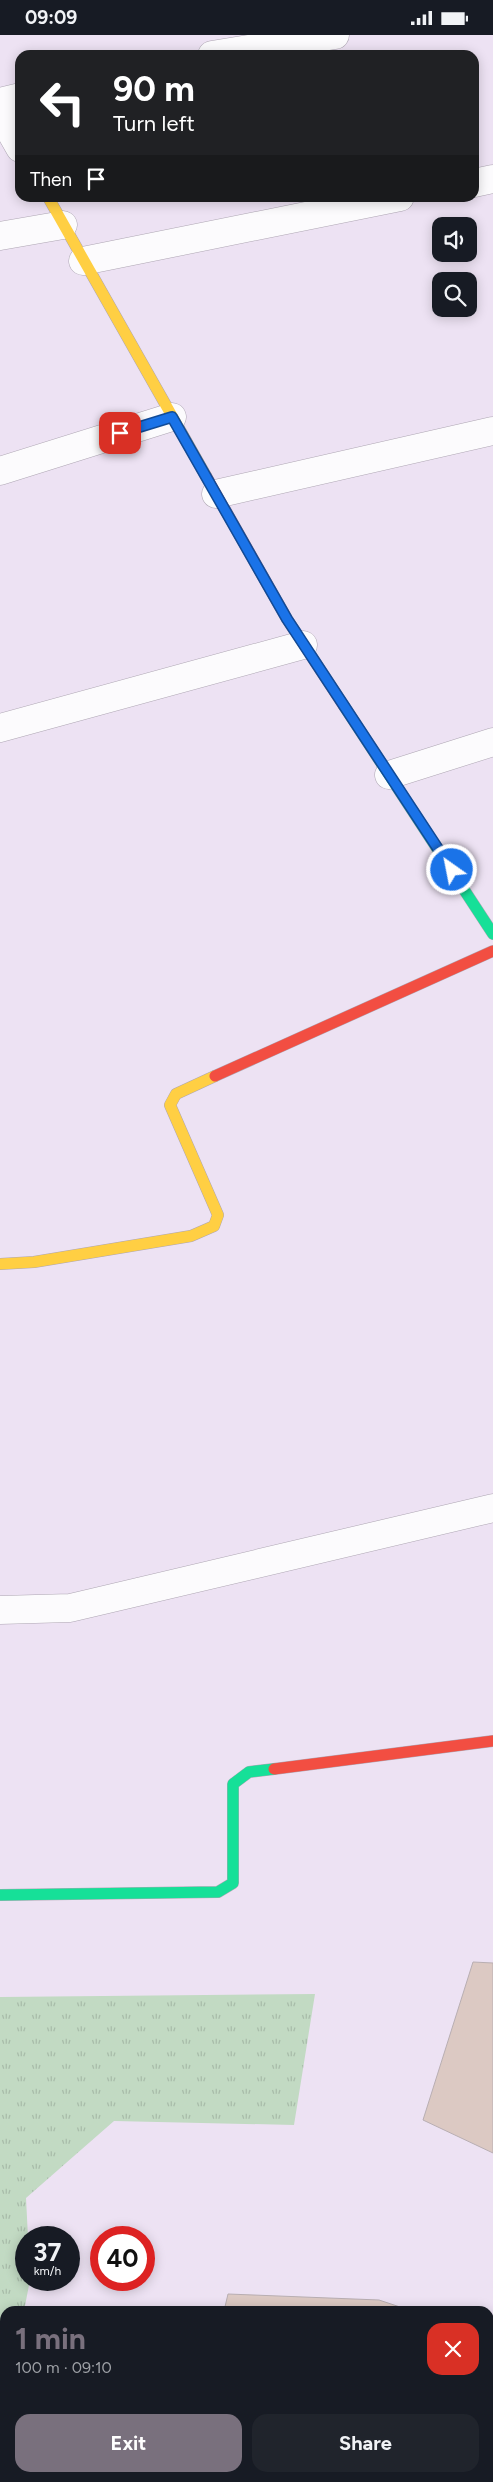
<!DOCTYPE html>
<meta charset="utf-8">
<style>
body{margin:0;font-family:Figtree,sans-serif;background:#20242c;color:#f1f3f6;height:100vh;display:flex;flex-direction:column;font-size:19px;white-space:nowrap}
*{box-sizing:border-box;margin:0}
p{font-size:16px;color:#9ea1a6}
.icon{flex:none;width:28px;height:28px;fill:none;stroke:currentColor;stroke-width:2;stroke-linecap:round;stroke-linejoin:round}
.map{position:relative;flex:1;overflow:hidden}
.drawer{position:absolute;left:0px;top:2271px;width:494px;height:176px;display:flex;flex-direction:column;background:#171b24;border-radius:15px 15px 0 0;box-shadow:0 2px 12px #0003}
.drawer>*{flex:none}
.top-card{position:absolute;left:15px;top:15px;width:464px;height:152px;border-radius:15px;box-shadow:0 2px 12px #0003;background:#202124;color:#fff;overflow:hidden}
.controls{position:absolute;left:432px;top:182px;display:grid;gap:10px}
.controls a{display:grid;place-items:center;width:45px;height:45px;border-radius:10px;background:#171b24;box-shadow:0 2px 12px #0003;font-size:25px}
.speed{position:absolute;left:15px;top:2191px;display:flex;gap:10px;font-size:25px;font-weight:700;text-align:center}
.speed>*{display:grid;place-content:center;width:65px;height:65px;border-radius:50%;background:#171b24;box-shadow:0 2px 12px #0003;line-height:1}
.speed small{font-size:12px;font-weight:400}
.speed .limit{border:8px solid #d22;background:#fff;color:#111}
.pin{position:absolute;display:grid;place-items:center;width:42px;height:42px;color:#fff;margin:-21px;border-radius:10px;box-shadow:0 2px 8px #0006}
.me{position:absolute;width:55px;margin:-28px;rotate:327deg;stroke-linejoin:round;filter:drop-shadow(0 0 4px #0008)}
.turn{display:flex;align-items:center;gap:18px;height:105px;padding:0 15px;font-size:22px}
.turn .icon{width:65px;height:65px;stroke-width:2.5}
.turn b{display:block;font-size:35px;line-height:42px}
.then{display:flex;align-items:center;height:48px;padding:0 15px;background:#0003;gap:10px;font-size:19px}
.round{display:grid;place-items:center;flex:none;width:52px;height:52px;border-radius:15px;background:#20242c}
.headline{display:flex;align-items:center;justify-content:space-between;height:85px;padding:0 15px}
h1{font-size:30px;font-weight:700;line-height:38px;color:#79707d}
.action{display:flex;gap:10px;margin-top:auto;padding:10px 15px}
.action a{flex:1;height:58px;border-radius:15px;background:#79707d;color:#fff;font-size:20px;font-weight:700;line-height:58px;text-align:center}
.action a+a{background:#20242c;color:#f1f3f6}
.status{display:flex;justify-content:space-between;align-items:center;height:35px;padding:0 25px;background:#171b24;direction:ltr}
.status svg{height:14px;fill:currentColor}
.map>svg:first-child{display:block}
</style>
<div class="status"><b>09:09</b><svg viewBox="0 0 49 12"><path d="M0 12V9h3v3zM5 12V6h3v6zM10 12V3h3v9zM15 12V0h3v12zM26 1h20v11H26zM47 4h2v5h-2z"/></svg></div>
<div class="map">
<svg width="493" height="2447" viewBox="0 0 493 2447">
<defs>
<pattern id="grass-tufts" width="24" height="20" patternUnits="userSpaceOnUse" patternTransform="scale(1.25)"><rect width="24" height="20" fill="#c2dac3"/><path d="M3 7l-1-3M5 7V3M7 7l1-3M15 17l-1-3M17 17v-4M19 17l1-3" fill="none" stroke="#a8bca9"/></pattern>
</defs>
<rect width="100%" height="100%" fill="#ede2f3"/>
<!-- grass -->
<polygon fill="url(#grass-tufts)" points="315,1959 294,2090 114,2086 26,2163 28,2202 26,2202 26,2245 30,2245 24,2276 5,2276 5,2442 14,2443 0,2446 0,1962"/>
<!-- building -->
<g fill="#dcc9c3" stroke="#b8aeb2">
<polygon points="473,1927 493,1928 493,2118 423,2085"/>
<polygon points="228,2259 379,2265 412,2276 224,2276"/>
<polygon points="489,2303 493,2304 493,2392 489,2401"/>
<polygon points="188,2442 468,2442 466,2447 187,2447"/>
</g>
<g fill="none" stroke-linecap="round" stroke-linejoin="round">
<!-- lane casing -->
<g stroke="#aea6b3" stroke-width="18">
<g id="lane">
<polyline points="489,2367 493,2367"/>
<polyline points="349,2447 351,2442"/>
</g>
</g>
<!-- street casing -->
<g stroke="#aea6b3" stroke-width="29">
<g id="street">
<polyline points="212,20 335,0"/>
<polyline points="0,67 20,62"/>
<polyline points="0,78 20,113"/>
<polyline points="474,148 493,144"/>
<polyline points="0,201 63,190"/>
<polyline points="83,226 400,162"/>
<polyline points="0,436 172,382"/>
<polyline points="216,459 493,396"/>
<polyline points="0,693 303,610"/>
<polyline points="389,740 493,707"/>
<polyline points="0,1575 70,1573 493,1473"/>
</g>
</g>
<!-- fast casing -->
<g stroke="#aea6b3" stroke-width="12">
<g id="fast">
<polyline points="344,671 493,899"/>
<polyline points="0,1860 218,1857 233,1848 233,1749 249,1737 274,1734"/>
</g>
</g>
<!-- slow casing -->
<g stroke="#aea6b3" stroke-width="12">
<g id="slow">
<polyline points="48,162 206,441"/>
<polyline points="0,1229 34,1227 191,1201 214,1191 218,1180 170,1070 176,1059 215,1041"/>
</g>
</g>
<!-- jam casing -->
<g stroke="#aea6b3" stroke-width="12">
<g id="jam">
<polyline points="206,441 287,584 344,671"/>
<polyline points="215,1041 493,916"/>
<polyline points="274,1734 493,1706"/>
</g>
</g>
<!-- lane -->
<use href="#lane" stroke="#fcfbfd" stroke-width="16"/>
<!-- street -->
<use href="#street" stroke="#fcfbfd" stroke-width="28"/>
<!-- fast -->
<use href="#fast" stroke="#16e098" stroke-width="11"/>
<!-- slow -->
<use href="#slow" stroke="#ffcf43" stroke-width="11"/>
<!-- jam -->
<use href="#jam" stroke="#f24e42" stroke-width="11"/>
</g>
<g fill="none" stroke-linecap="round" stroke-linejoin="round">
<!-- route casing -->
<g stroke="#114b97" stroke-width="12">
<polyline id="route" points="120,398 172,382 287,584 452,835"/>
</g>
<!-- route -->
<use href="#route" stroke="#1a73e8" stroke-width="9"/>
</g>
</svg>
<div class="controls">
<a><svg class="icon" aria-label="sound" viewBox="0 0 24 24"><path d="M4 9h4l5-4v14l-5-4H4zM17 9q2 3 0 6"/></svg></a>
<a><svg class="icon" aria-label="search" viewBox="0 0 24 24"><circle cx="10" cy="10" r="6"/><path d="M15 15l6 6"/></svg></a>
</div>
<div class="speed"><div>37<small>km/h</small></div><div class="limit">40</div></div>
<div class="pin" style="left:120px;top:398px;background:#d93025"><svg class="icon" aria-label="arrive" viewBox="0 0 24 24"><path d="M6 21V4h12l-3 4 3 4H6"/></svg></div>
<svg class="me" style="left:452px;top:835px" viewBox="-20 -20 40 40"><circle r="17" fill="#1a73e8" stroke="#fff" stroke-width="3"/><path d="M0-11L8 9 0 5-8 9z" fill="#fff"/></svg>
<div class="top-card">
<div class="turn"><svg class="icon" aria-label="left" viewBox="0 0 24 24"><path d="M17 20v-9H6M10 6l-5 5 5 5"/></svg><div><b>90 m</b>Turn left</div></div>
<div class="then">Then<svg class="icon" aria-label="arrive" viewBox="0 0 24 24"><path d="M6 21V4h12l-3 4 3 4H6"/></svg></div>
</div>
<section class="drawer">
<div class="headline"><div><h1>1 min</h1><p>100 m · 09:10</p></div><a class="round" style="background:#d93025;color:#fff"><svg class="icon" aria-label="close" viewBox="0 0 24 24"><path d="M6 6l12 12M18 6L6 18"/></svg></a></div>
<div class="action"><a>Exit</a><a>Share</a></div>
</section>
</div>
